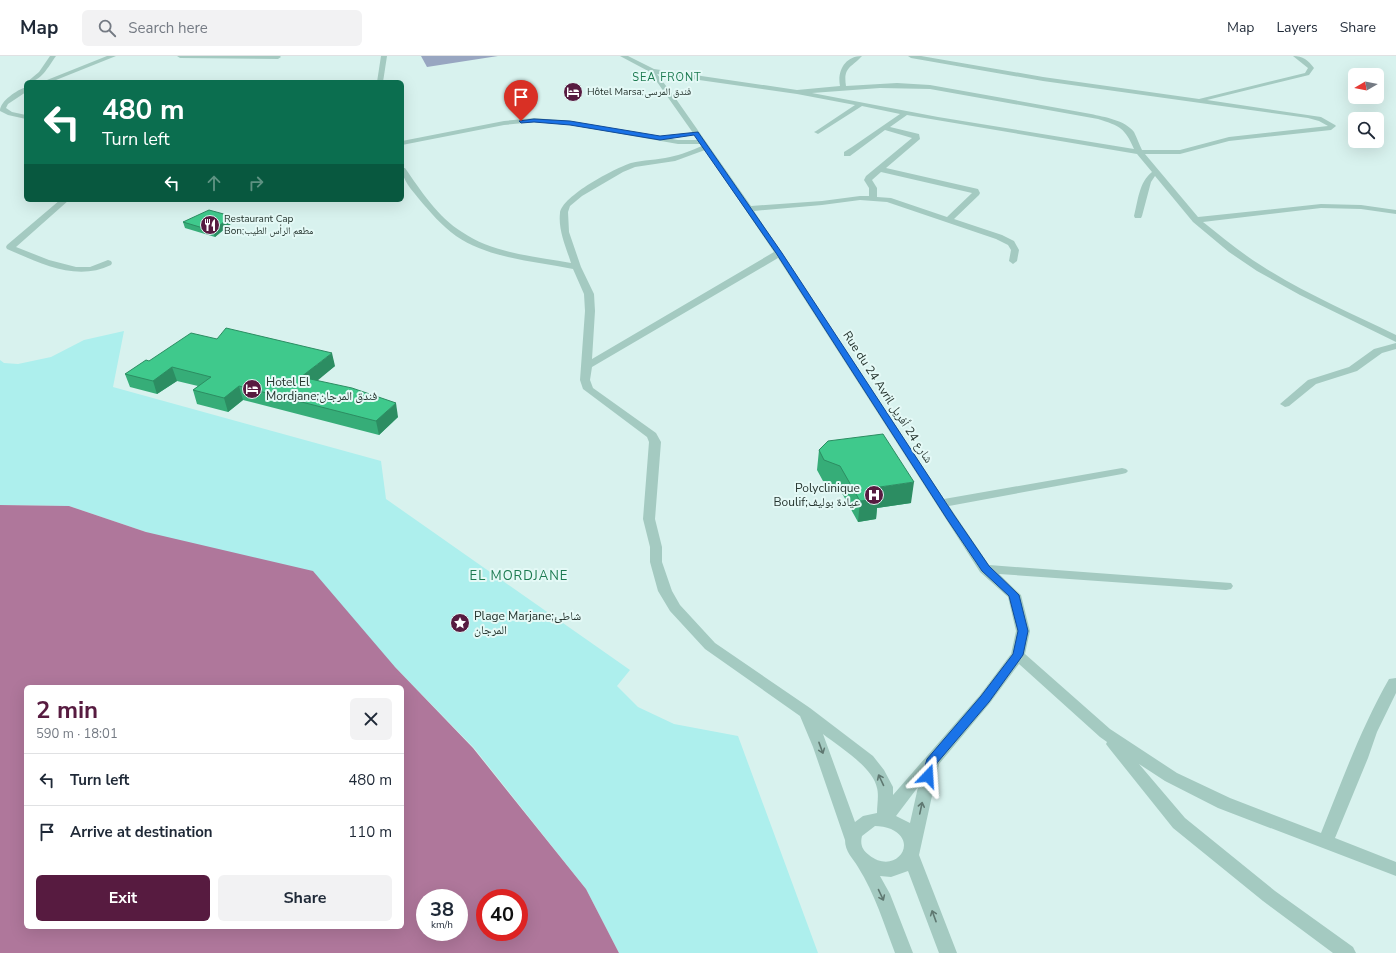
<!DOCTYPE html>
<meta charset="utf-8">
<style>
body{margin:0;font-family:"Nunito Sans","Noto Naskh Arabic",sans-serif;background:#f2f2f3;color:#1f2937;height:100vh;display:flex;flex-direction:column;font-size:15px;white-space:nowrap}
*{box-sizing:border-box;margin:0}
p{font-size:13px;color:#747a83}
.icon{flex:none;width:22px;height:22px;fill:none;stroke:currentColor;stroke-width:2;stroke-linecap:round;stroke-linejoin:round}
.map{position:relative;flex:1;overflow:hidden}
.panel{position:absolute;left:24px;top:629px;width:380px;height:244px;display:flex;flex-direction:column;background:#fff;border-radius:6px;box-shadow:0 4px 16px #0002}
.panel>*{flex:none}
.guide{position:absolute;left:24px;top:24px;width:380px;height:122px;border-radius:6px;box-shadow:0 4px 16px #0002;background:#0b6e4f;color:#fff;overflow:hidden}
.needle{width:26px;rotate:260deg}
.buttons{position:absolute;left:1348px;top:12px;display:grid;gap:8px}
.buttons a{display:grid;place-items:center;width:36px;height:36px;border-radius:6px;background:#fff;box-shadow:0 4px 16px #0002;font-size:20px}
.speed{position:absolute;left:416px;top:833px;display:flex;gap:8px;font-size:20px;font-weight:700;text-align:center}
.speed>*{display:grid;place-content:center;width:52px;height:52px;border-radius:50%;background:#fff;box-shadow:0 4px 16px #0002;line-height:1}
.speed small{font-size:10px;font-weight:400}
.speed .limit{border:6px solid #d22;background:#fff;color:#111}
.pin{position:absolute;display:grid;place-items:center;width:34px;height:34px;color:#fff;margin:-41px -17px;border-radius:50% 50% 50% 0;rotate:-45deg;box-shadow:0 0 4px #0007}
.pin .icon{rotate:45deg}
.me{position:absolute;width:44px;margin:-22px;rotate:20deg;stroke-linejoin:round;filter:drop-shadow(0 0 3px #0008)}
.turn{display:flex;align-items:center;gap:14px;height:84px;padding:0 12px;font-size:18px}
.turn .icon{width:52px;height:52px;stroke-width:2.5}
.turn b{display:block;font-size:28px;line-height:34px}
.lanes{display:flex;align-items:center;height:38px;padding:0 12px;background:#0003;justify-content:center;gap:20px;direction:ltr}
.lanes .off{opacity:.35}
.round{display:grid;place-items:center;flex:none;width:42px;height:42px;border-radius:6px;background:#f2f2f3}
.overview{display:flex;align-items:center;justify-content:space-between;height:68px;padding:0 12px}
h1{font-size:24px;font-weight:700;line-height:30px;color:#571b40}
.button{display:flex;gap:8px;margin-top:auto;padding:8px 12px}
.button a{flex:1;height:46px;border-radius:6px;background:#571b40;color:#fff;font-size:16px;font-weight:700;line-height:46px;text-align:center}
.button a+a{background:#f2f2f3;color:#1f2937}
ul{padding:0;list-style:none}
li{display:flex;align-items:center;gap:12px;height:52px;padding:0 12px;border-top:1px solid #e0e1e3}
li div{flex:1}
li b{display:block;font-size:15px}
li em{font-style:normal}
header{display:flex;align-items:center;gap:24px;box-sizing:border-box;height:56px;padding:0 20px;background:#fff;border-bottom:1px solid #e0e1e3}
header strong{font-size:19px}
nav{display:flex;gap:22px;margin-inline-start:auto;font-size:14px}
.search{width:280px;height:36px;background:#f2f2f3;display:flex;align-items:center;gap:10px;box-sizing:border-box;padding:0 14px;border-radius:6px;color:#747a83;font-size:15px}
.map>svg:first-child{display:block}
</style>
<header>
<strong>Map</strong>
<div class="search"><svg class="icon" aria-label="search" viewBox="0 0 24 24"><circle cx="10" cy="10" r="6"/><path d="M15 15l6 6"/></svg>Search here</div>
<nav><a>Map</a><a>Layers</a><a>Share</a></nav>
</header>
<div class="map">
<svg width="1396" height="897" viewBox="0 0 1396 897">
<rect width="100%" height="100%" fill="#d8f2ee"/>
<!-- green -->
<polygon fill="#98a6c1" points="421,0 498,0 427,11"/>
<!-- sand -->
<polygon fill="#adefed" points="124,275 113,331 381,405 386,443 630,614 617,630 638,651 674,668 738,680 818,897 619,897 586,833 474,692 395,611 146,476 69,450 0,449 0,304 4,307 18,308 51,301 84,284"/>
<!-- water -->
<path fill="#af779b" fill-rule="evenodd" d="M0,449l69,1 77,26 167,39 82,96 78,81 113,141 33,64h-619zM26,631h376v240h-376zM425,842h34v34h-34zM485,842h34v34h-34z"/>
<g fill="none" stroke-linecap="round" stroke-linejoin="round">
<!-- minor -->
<g fill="#a4cac1" fill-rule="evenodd">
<path d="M50,0h6c-8,11 -15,26 -29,26l12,-10z"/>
<polygon points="107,0 116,0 51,26 42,26"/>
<polygon points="177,0 280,0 281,1 278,3 180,2"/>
<polygon points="381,0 387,0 383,26 377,26"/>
<path d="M620,0h8l26,13 143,21 43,-4c-3,-15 5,-30 22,-30 -11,12 -19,11 -16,30l51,-3 33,2 161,29c13,3 34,6 43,18 3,6 5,12 8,18h38l49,-13 99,-11 -9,-5 -11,-3 -265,-37 -132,-23 -3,-2h13l122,21 156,22 106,-26 3,-5 -15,-12c10,0 15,4 21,12l-5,7 -102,25 114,17 14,8 1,1 -5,4 -102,11 -49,13h-35l53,63 123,-13 40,1 35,5v4l-35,-5 -40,-1 -118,14c19,15 38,31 59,44 42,27 89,47 134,69v7l-96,-47 -43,-24 -28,-19 -36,-30 -38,-46 -4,6 -9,34 -1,2h-6l-1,-2c4,-15 5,-34 18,-44l-15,-18 -230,-39 -17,12 29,7 1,5 -34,29 92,21 2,4 -1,2 -25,24 48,16 12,6 5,9 -2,11 -4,3 -4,-3 2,-11 -3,-5 -12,-6 -109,-37 -27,-2 -38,5 -68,6 190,288 178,-31 4,1 2,2 -2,2 -4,1 -173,32 40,59 242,18 2,3 -2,3 -5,1 -227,-16 22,21 9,36 -5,23 85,75 67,44 53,25 91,35c21,-52 40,-105 68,-154l7,-1v15l-19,39 -9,26 -33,80 61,24v14l-178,-68 -53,-27 -26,-17 46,54 90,73 78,56 3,6h-23l-70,-52 -90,-73 -64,-80 -3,-4 1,-2 -7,-5 -81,-73 -29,39 -51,61 -20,91 38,98h-18l-31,-82 -17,6 -11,-1 10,18 23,59h-18c-11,-29 -20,-59 -37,-86 -5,-9 -13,-15 -13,-27l-32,-93 -13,-31 -95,-67 -35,-38 -12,-20 -8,-29v-15l-7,-28 6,-77 -2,-5 -64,-48 -3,-9 5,-69 -1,-17 -11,-25c-39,-8 -83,-10 -117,-33 -14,-10 -26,-24 -37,-37 -7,-9 -17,-19 -17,-31h3c16,23 33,49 57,64 32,22 73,24 109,31 -5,-16 -13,-33 -11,-50 2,-17 55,-45 71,-50 12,-3 26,-3 39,-6 11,-2 22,-7 32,-11l-1,-2h-23l-108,-19 -36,-3 -30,3 -102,20v-4l102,-20 30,-3 36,3 108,19h20l-48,-68zM657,18l140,20 58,11 -39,26 -2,1 4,2 44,-28 38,8 -48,33 -8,5v4h6l35,-26 27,8 -46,38 -2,4 5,8v8h-9l-38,5 -71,5 -75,-107zM880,32l50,1 168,30c22,7 27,9 36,30l-196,-32 -126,-24zM705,94l69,102 -182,107 3,-48 -1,-17 -13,-27 -12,-35 -1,-20 2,-6 12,-10 41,-24 12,-5 40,-6zM881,116l91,21 -25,24 -56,-19 -14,-1v-9l-5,-8zM778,202l202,314 28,25 8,34 -5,23 -31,41 -87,100v-8l-9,-17 -11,-14 -63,-48 -95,-65 -35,-38 -8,-14 -10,-29v-15l-7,-28 6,-77 -5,-9 -63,-45 -3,-8 2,-13zM823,678c15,12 50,33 54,54 2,7 0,17 0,25l-14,3 -8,6zM918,731l-8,36 -14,-7zM875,770c5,0 11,1 16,3 29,13 4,47 -22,26 -7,-5 -9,-11 -7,-19z"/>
<path d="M26,31v5l-18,12 -2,4 6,4 14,3v4l-18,-4 -8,-4c0,-10 17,-21 26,-24z"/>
<path d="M60,144h9l-53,47 33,13 27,7h14l18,-7 3,1 1,2 -1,2c-35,17 -71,-2 -104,-16l-1,-2 1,-2z"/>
<polygon points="1396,287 1396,293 1382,297 1357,315 1316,328 1289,350 1285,351 1280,348 1308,324 1349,311 1374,293"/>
</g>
</g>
<!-- wall -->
<g fill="#36ad78">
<polygon points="183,166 233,166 215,181 185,172"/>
<polygon points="149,305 335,310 317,324 398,361 379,379 243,344 228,356 197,348 193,334 198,330 177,325 157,338 130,331 125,318"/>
<polygon points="819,394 911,447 877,452 876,463 858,466 838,430 823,425 817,414"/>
</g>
<!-- shaded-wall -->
<g fill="#2c8d62">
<polygon points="231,160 233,166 215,181 213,175"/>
<polygon points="332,297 335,310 305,335 301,321"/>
<polygon points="172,311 177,325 157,338 153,325"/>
<polygon points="239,330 243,344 228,356 224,342"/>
<polygon points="396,347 398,361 379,379 376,365"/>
<polygon points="914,426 911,447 877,452 876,463 858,466 860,445 873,432"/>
</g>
<!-- building -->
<g fill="#3fc98c" stroke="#2c8d62">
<polygon points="209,154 231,160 213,175 183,166"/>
<polygon points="226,272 332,297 301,321 352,332 396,347 376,365 239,330 224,342 193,334 211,321 172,311 153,325 125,318 146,304 149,305 191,277 217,283"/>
<polygon points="883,378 914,426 873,432 879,443 860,445 840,410 824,404 819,394 828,385"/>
</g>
<!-- one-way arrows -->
<defs><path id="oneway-shaft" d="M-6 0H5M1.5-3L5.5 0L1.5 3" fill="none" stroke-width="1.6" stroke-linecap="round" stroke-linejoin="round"/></defs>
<g stroke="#5f7871">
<use href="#oneway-shaft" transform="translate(821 692) rotate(70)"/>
<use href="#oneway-shaft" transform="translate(881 724) rotate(-115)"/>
<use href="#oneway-shaft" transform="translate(921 752) rotate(-78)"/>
<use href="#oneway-shaft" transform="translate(881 839) rotate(65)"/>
<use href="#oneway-shaft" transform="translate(934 860) rotate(-110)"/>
</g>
<!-- route -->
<polygon fill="#1a73e8" stroke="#114b97" points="534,63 570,65 660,80 698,76 782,197 954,459 989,510 1019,539 1028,575 1023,599 989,646 937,707 933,723 928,725 924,723 922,720 927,703 981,640 1013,598 1018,575 1009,540 982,515 947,463 776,197 694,79 660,84 570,69 534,66 521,67 519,65"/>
<!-- icons -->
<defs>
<g id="hotel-disc" transform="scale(1)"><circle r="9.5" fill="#571b40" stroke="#e4f9f6"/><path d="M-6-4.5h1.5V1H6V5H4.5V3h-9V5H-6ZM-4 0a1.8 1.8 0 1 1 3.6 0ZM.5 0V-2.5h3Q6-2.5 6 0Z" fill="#fff"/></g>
<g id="restaurant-disc" transform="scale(1)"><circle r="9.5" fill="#571b40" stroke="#e4f9f6"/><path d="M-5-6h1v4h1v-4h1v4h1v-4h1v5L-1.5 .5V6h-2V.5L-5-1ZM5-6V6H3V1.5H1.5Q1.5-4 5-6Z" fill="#fff"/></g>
<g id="hospital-disc" transform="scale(1)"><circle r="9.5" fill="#571b40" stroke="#e4f9f6"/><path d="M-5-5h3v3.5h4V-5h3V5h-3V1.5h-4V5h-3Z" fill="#fff"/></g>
<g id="sight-disc" transform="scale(1)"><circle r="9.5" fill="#571b40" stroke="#e4f9f6"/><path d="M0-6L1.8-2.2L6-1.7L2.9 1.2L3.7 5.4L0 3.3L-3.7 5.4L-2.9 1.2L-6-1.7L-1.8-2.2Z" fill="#fff"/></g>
</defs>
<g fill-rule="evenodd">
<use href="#hotel-disc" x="573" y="36"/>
<use href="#restaurant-disc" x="210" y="169"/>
<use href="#hotel-disc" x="252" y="333"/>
<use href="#hospital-disc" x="874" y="439"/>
<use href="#sight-disc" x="460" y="567"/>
</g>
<g text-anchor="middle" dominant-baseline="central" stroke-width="4" stroke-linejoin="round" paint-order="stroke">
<!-- far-poi labels -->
<g font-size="10" fill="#26352f" stroke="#e4f9f6" text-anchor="start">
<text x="587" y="36">Hôtel Marsa;فندق المرسى</text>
<text x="224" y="163">Restaurant Cap<tspan x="224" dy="12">Bon;مطعم الرأس الطيب</tspan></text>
</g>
<!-- far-neighbourhood labels -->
<g font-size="11" letter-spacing="1" fill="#1c7a50" stroke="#e4f9f6">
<text x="667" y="21">SEA FRONT</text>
</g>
<!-- poi labels -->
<g font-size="12" fill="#26352f" stroke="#e4f9f6" text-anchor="start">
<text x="266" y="326">Hotel El<tspan x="266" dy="14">Mordjane;فندق المرجان</tspan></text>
<text x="860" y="432" text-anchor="end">Polyclinique<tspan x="860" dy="14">Boulif;عيادة بوليف</tspan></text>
<text x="474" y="560">Plage Marjane;شاطئ<tspan x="474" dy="14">المرجان</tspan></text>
</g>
<!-- street labels -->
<g font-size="12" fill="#26352f" stroke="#e4f9f6">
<text transform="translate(888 341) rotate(57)">Rue du 24 Avril شارع 24 أفريل</text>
</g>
<!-- neighbourhood labels -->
<g font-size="13" letter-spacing="1" fill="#1c7a50" stroke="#e4f9f6">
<text x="519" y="520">EL MORDJANE</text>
</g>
</g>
</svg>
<div class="buttons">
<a><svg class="needle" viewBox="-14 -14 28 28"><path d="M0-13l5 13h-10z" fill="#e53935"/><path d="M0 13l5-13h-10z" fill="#747a83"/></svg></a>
<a><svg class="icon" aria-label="search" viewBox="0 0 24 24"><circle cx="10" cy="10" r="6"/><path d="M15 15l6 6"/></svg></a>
</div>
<div class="speed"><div>38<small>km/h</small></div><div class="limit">40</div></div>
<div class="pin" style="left:521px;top:65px;background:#d93025"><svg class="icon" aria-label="arrive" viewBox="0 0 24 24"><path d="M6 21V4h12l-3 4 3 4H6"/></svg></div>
<svg class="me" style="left:928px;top:720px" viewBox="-20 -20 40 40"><path d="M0-17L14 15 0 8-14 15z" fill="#1a73e8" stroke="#fff" stroke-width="4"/></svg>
<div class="guide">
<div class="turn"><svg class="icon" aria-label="left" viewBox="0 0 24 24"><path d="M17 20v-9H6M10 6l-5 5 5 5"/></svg><div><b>480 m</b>Turn left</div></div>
<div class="lanes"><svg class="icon" aria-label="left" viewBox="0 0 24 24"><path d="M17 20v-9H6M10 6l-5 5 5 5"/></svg><svg class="icon off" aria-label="ahead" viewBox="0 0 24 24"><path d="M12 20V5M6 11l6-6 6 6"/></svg><svg class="icon off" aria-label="right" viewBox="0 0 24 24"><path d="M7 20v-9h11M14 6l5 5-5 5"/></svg></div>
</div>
<section class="panel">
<div class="overview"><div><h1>2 min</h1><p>590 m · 18:01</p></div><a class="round"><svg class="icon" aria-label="close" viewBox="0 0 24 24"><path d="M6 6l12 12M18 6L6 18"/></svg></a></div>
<ul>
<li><svg class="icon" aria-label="left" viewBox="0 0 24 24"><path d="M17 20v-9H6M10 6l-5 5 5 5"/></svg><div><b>Turn left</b></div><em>480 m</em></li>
<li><svg class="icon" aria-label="arrive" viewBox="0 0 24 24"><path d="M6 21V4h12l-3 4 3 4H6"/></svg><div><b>Arrive at destination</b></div><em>110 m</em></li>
</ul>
<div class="button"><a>Exit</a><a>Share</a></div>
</section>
</div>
